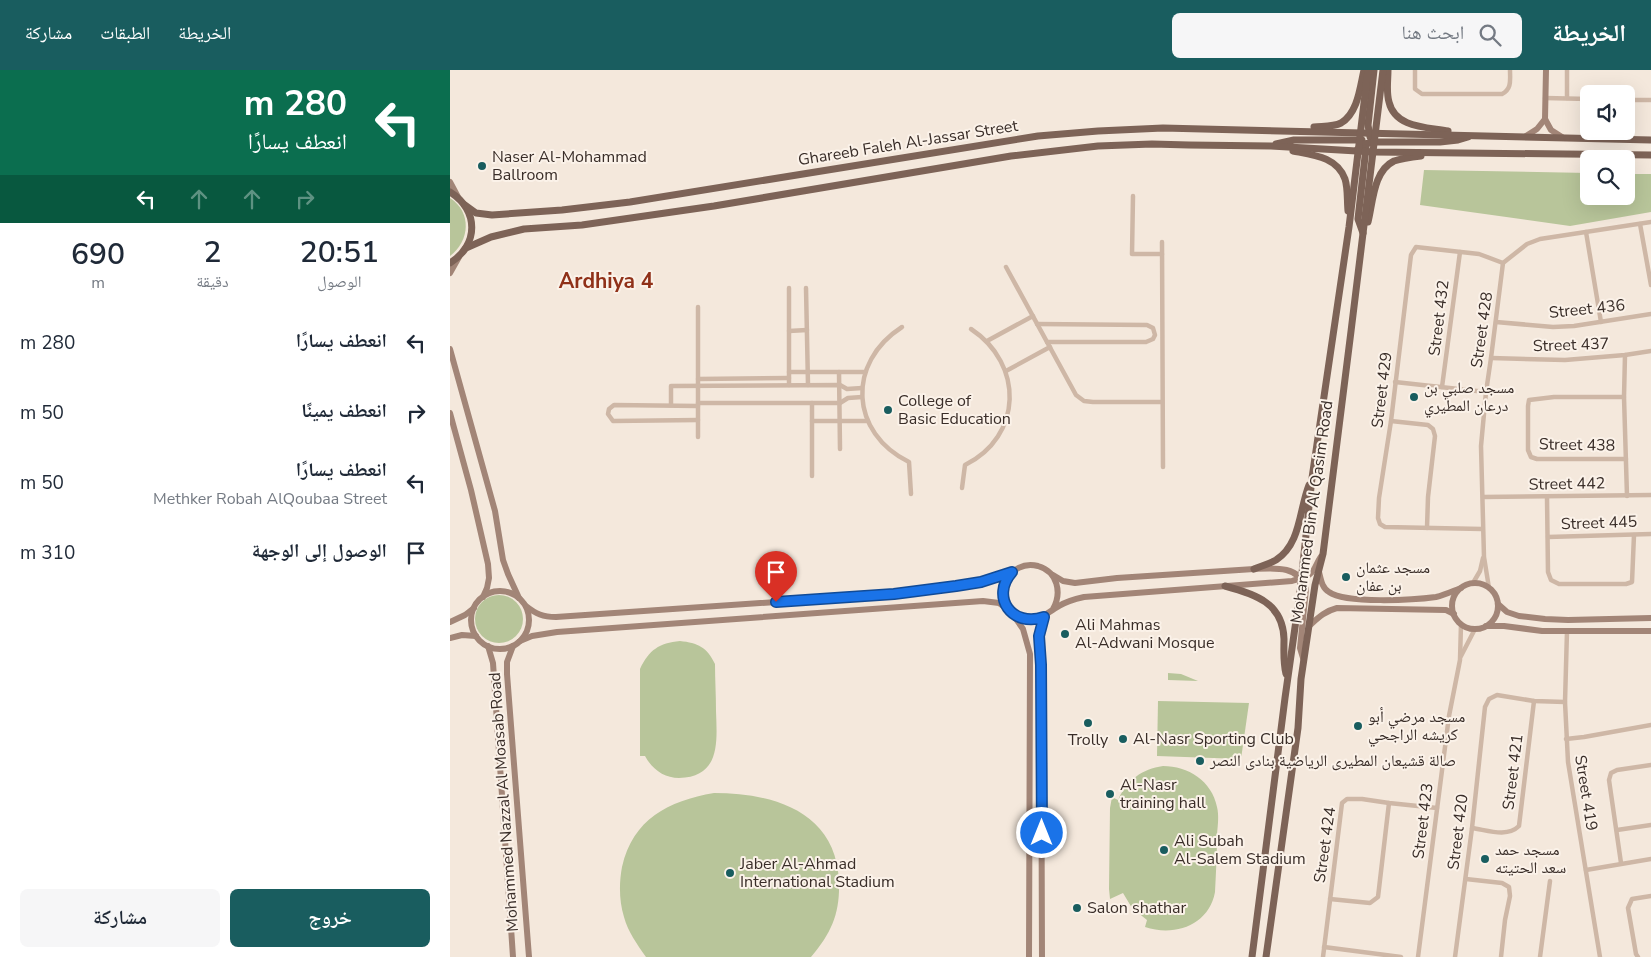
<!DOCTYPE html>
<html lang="ar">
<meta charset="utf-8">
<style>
body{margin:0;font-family:"Nunito Sans","Noto Naskh Arabic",sans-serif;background:#f6f6f7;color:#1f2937;direction:rtl;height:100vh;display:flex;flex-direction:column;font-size:19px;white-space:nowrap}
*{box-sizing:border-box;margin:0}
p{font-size:16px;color:#747a83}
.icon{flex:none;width:28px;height:28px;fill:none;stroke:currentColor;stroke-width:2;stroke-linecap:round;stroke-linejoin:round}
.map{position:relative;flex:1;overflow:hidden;direction:ltr}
.side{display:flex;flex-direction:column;background:#fff;width:450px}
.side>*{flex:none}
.guide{background:#0b6e4f;color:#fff;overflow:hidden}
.fabs{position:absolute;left:1130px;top:15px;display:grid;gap:10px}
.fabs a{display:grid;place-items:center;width:55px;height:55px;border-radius:8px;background:#fff;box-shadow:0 5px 20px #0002;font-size:25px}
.pin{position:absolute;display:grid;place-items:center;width:42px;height:42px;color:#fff;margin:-51px -21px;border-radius:50% 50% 50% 0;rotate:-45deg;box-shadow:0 0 5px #0007}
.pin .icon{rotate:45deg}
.me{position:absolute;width:55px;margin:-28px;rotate:0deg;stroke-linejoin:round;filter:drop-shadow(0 0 4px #0008)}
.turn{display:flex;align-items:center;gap:18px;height:105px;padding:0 20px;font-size:22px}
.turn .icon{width:65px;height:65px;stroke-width:2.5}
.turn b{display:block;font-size:35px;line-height:42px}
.lanes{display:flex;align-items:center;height:48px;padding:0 20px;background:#0003;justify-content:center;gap:25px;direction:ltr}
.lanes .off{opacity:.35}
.eta{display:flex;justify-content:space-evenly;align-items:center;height:85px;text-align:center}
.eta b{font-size:30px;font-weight:600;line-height:35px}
.cta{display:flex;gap:10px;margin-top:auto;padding:10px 20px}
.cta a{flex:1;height:58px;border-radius:8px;background:#195d5f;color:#fff;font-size:20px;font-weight:600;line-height:58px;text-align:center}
.cta a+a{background:#f6f6f7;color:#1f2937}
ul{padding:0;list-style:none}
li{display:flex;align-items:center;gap:15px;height:70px;padding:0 20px}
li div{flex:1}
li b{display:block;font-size:19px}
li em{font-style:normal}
header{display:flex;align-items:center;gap:30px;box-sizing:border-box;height:70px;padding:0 25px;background:#195d5f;color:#fff}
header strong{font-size:24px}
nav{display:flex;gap:28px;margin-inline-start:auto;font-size:18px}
.search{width:350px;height:45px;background:#f6f6f7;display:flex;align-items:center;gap:12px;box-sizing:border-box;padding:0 18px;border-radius:8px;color:#747a83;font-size:19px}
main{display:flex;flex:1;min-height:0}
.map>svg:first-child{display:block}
</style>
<header>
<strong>الخريطة</strong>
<div class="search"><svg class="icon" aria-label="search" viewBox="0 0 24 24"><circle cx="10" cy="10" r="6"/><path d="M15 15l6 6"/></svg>ابحث هنا</div>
<nav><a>الخريطة</a><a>الطبقات</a><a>مشاركة</a></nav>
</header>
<main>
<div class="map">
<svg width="1201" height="887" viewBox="0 0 1201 887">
<rect width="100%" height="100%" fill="#f4e8dc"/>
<!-- green -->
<g fill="#b8c59a">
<polygon points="974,100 1139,103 1139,126 1176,126 1176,104 1201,104 1201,142 1120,156 970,135"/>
<path d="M0,128c22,14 20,43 0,58z"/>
<circle cx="49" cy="549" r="24"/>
<path d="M230,571c18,2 27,6 35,23 0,16 1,31 1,47 1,30 5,66 -37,67 -15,0 -27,-9 -34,-22h-5v-87c9,-19 19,-26 40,-28z"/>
<polygon points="718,603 731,604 748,611 718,610"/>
<polygon points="708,631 799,633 791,689 707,686"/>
<path d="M713,696c25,0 49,15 54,41 2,8 1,18 0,27 0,19 -1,38 -2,58 -6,33 -40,45 -70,35l2,-7 -15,-12 -9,-15 -13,6 -1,-10 1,-81 2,-11 6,3c9,-20 24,-31 45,-34z"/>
<path d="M264,723c59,0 122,18 125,88 1,32 -7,51 -28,76h-165c-9,-13 -18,-25 -22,-40 -5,-16 -5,-34 -2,-50 11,-48 46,-66 92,-74z"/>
</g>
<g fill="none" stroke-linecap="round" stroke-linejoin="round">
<!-- street -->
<g stroke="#ceb7a6" stroke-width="4.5">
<path d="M965,0v19l7,5h80c10,-5 8,-14 8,-24"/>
<polyline points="1095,28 1139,29"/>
<polyline points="1117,28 1117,0"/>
<polyline points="1176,30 1201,30"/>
<polyline points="683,126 682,184 712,184"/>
<polyline points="1190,154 1201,215"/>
<polyline points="1136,162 1151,252"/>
<polyline points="712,172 713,397"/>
<polyline points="556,197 626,325 634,331 643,332 712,332"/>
<polyline points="356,218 358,315"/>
<polyline points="1046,252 1103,257 1124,256 1201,244"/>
<polyline points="587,254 697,255 703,258 705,265 703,269 696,272 597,272"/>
<path d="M452,257c-56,36 -52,106 7,135l2,32"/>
<polyline points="339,261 357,260"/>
<polyline points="537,271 583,246"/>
<polyline points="1175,285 1174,327 1177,426"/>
<polyline points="1041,288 1115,290 1175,285 1201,281"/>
<polyline points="556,301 600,277"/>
<polyline points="339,302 415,302"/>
<polyline points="389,302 390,379"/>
<polyline points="248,309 339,308"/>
<polyline points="945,312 1036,322"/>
<polyline points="339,315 339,218"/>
<polyline points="992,317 1010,182"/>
<polyline points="1174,327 1104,327 1079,330 1078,336 1078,380 1081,387 1087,389 1176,389"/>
<polyline points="248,333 390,333 398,328 412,327"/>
<polyline points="221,335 221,316 390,315 397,319 412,318"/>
<polyline points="248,350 163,351 158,344 159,339 164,335 248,336"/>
<polyline points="362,351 417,351"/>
<polyline points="941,351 978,355 983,359 985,366 978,427 977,458"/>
<polyline points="248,367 248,237"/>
<polyline points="362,406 362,333"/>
<path d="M512,418l3,-23c58,-29 59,-101 6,-136"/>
<polyline points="1033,427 1201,425"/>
<polyline points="1097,427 1098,502 1101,510 1109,514 1176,514 1182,512 1184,465"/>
<polyline points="1032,459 935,457 930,454 928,448 929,428 941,351 961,185 966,177 1029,184 1053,193"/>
<polyline points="1098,467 1201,464"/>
<polyline points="1023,513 1030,501 1033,488"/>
<polyline points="1039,518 1034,487 1031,376 1036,322 1041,288 1053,193 1077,174 1090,169 1201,152"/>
<polyline points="1117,561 1115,632 1118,692 1150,887"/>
<polyline points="1011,586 1025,559"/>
<polyline points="1116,669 1134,667 1201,655"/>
<path d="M1022,758c15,2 35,10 47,-2l15,-125"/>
<polyline points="1167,760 1201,755"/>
<polyline points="1171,793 1159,710 1161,703 1167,700 1201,695"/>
<polyline points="1136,800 1201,789"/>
<polyline points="1016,809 1052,813 1059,817 1060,826 1055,850 1051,887"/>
<polyline points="880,829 920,833 928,827 939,733"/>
<polyline points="874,877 951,887"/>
<polyline points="873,887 892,733 897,729 912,729 939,733 987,738"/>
<polyline points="968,887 999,646 1010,590 1011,554"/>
<polyline points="1005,887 1022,758 1035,637 1039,629 1047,625 1084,631 1115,632"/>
<polyline points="1090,887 1100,811"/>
<polyline points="1188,887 1186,884 1178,838 1182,829 1201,826"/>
</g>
<!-- secondary -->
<g stroke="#a28577" stroke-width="6">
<polyline points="1096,0 1095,49 1101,60 1112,67"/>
<polyline points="1076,66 1087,59 1095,49"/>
<polyline points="0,112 8,127"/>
<polyline points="0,203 9,187"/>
<polyline points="0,279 45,441 53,490 58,504 69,528"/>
<polyline points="0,343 21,420 38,494 39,508 37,518 33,527"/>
<path d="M869,502c2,8 3,16 10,20 17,12 85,8 107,5 9,-2 17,-6 25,-9"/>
<path d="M603,505l10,6 12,2 42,-5 137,-9c19,-1 46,-4 52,20l-6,59 4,13"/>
<circle cx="1025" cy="536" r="23"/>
<circle cx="50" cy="550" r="29"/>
<polyline points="1048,534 1057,542 1069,546 1095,549 1118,550 1201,548"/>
<path d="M76,536c10,8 17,11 30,11l338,-23 77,-10 41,-12"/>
<path d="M603,539c9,-16 5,-37 -15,-43 -29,-8 -48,32 -24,49 20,14 30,-1 45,-9 8,-5 16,-7 25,-9l208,-16c6,-2 15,-3 20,-9 5,-5 5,-12 11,-18"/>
<polyline points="564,546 573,559 580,584 579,887"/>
<polyline points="0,552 15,545 24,538"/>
<path d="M859,556c9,-8 16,-15 28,-18l109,2 8,4"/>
<polyline points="1036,556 1054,556 1092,561 1201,561"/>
<polyline points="0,568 12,565 26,566"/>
<polyline points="70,571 82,566 107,562 533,531 549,533 559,540"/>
<polyline points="38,576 43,593 63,887"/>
<polyline points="63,576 57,592 57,604 79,887"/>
<polyline points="592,887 591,595 589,566 594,547"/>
</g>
<!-- primary -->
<g stroke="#7d6357" stroke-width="7">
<path d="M938,0c0,10 -2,22 1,32 6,26 38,25 59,29"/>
<path d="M864,57c8,-1 19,0 27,-4 17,-10 19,-36 23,-53"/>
<polyline points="920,67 918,55 924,0"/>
<polyline points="826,74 844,70 912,70"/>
<polyline points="907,80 914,74 925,72 990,72 1008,70 1018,67"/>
<path d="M843,81c21,4 44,6 52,28 3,9 2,22 3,32"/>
<path d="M0,122c29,18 29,53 0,71"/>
<polyline points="15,135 26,143 42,145 112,140 180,132 588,66 648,61 713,58 1201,70"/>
<path d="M918,152c5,-19 5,-51 26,-61 9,-3 18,-4 27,-5"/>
<polyline points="913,163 908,149 916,78"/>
<polyline points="16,178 41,167 74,159 132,155 264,136 561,86 648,76 702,74 739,75 821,76 924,82 1201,85"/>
<path d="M804,499c7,-3 15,-5 22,-9 25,-16 23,-50 33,-75"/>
<path d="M775,516c30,8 58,17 59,53 0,12 -1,23 2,35"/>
<polyline points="802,887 835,628 850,522 862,408 899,157 918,0"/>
<path d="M816,887l32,-229 3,-49 14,-94 8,-31c21,-161 40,-323 60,-484"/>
</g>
</g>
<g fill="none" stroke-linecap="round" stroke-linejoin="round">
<!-- route casing -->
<g stroke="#114b97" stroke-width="12">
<path id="route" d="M326,532l118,-8 62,-8 25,-4 31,-10c-22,25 0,56 32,45l-5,19 2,29 1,168"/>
</g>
<!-- route -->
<use href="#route" stroke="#1a73e8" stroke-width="9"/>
</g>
<!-- markers -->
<g fill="#195d5f" stroke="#fbf2e9" stroke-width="2">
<circle cx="32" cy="96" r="5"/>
<circle cx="964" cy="327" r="5"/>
<circle cx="438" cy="340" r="5"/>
<circle cx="896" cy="507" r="5"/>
<circle cx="615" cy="564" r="5"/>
<circle cx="638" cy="653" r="5"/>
<circle cx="908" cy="656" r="5"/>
<circle cx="673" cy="669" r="5"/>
<circle cx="750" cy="691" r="5"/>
<circle cx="660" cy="724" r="5"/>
<circle cx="714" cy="780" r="5"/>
<circle cx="1035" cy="789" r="5"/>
<circle cx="280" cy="803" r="5"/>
<circle cx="627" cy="838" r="5"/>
</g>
<g text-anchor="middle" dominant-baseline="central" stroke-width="4" stroke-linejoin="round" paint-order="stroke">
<!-- street labels -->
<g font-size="16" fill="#392d28" stroke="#fbf2e9">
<text transform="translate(458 73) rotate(-9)">Ghareeb Faleh Al-Jassar Street</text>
<text transform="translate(1137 239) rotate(-6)">Street 436</text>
<text transform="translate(989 248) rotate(-83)">Street 432</text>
<text transform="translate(1032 260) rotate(-82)">Street 428</text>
<text transform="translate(1121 275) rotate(-2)">Street 437</text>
<text transform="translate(932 320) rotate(-83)">Street 429</text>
<text transform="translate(1127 375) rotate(1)">Street 438</text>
<text transform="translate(1117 414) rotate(-1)">Street 442</text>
<text transform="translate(862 442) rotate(-82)">Mohammed Bin Al Qasim Road</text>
<text transform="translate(1149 453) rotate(-2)">Street 445</text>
<text transform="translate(1063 702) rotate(-83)">Street 421</text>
<text transform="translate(1136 723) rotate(81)">Street 419</text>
<text transform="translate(54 732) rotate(-94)">Mohammed Nazzal Al Moasab Road</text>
<text transform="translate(973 751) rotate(-83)">Street 423</text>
<text transform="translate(1008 762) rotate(-83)">Street 420</text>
<text transform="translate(875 775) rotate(-82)">Street 424</text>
</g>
<!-- poi labels -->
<g font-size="16" fill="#392d28" stroke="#fbf2e9" text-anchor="start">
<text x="42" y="87">Naser Al-Mohammad<tspan x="42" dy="18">Ballroom</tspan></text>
<text x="974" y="318">مسجد صلبي بن<tspan x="974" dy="18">درعان المطيري</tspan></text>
<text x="448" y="331">College of<tspan x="448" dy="18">Basic Education</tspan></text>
<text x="906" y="498">مسجد عثمان<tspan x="906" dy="18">بن عفان</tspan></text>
<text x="625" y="555">Ali Mahmas<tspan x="625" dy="18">Al-Adwani Mosque</tspan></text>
<text x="918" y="647">مسجد مرضي أبو<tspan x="918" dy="18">كريشه الراجحي</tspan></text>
<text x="683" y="669">Al-Nasr Sporting Club</text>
<text x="638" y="670" text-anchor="middle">Trolly</text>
<text x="760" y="691">صالة قشيعان المطيرى الرياضية بنادى النصر</text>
<text x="670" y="715">Al-Nasr<tspan x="670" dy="18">training hall</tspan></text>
<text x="724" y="771">Ali Subah<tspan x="724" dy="18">Al-Salem Stadium</tspan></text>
<text x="1045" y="780">مسجد حمد<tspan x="1045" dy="18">سعد الحتيته</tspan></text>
<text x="290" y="794">Jaber Al-Ahmad<tspan x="290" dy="18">International Stadium</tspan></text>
<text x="637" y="838">Salon shathar</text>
</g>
<!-- district labels -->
<g font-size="21" font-weight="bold" fill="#903119" stroke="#fbf2e9">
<text x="156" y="211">Ardhiya 4</text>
</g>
</g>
</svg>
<div class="fabs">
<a><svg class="icon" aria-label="sound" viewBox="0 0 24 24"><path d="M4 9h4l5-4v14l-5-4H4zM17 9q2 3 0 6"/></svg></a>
<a><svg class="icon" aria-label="search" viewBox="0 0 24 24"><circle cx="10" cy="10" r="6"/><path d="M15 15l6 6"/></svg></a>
</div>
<div class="pin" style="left:326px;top:532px;background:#d93025"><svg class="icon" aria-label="arrive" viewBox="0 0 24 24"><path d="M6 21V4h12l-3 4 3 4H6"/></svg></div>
<svg class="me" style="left:592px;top:763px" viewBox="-20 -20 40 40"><circle r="17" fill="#1a73e8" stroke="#fff" stroke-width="3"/><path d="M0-11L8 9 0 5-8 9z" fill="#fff"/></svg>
</div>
<section class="side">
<div class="guide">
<div class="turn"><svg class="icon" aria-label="left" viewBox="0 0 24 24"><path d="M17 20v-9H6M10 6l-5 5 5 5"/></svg><div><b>280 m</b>انعطف يسارًا</div></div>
<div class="lanes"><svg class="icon" aria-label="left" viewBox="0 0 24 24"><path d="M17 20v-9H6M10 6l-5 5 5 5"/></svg><svg class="icon off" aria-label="ahead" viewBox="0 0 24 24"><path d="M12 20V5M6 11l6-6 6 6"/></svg><svg class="icon off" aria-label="ahead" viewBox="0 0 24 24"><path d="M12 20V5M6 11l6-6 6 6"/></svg><svg class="icon off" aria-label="right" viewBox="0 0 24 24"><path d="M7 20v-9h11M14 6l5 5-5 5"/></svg></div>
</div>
<div class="eta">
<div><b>20:51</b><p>الوصول</p></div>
<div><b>2</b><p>دقيقة</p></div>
<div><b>690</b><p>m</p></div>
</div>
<ul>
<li><svg class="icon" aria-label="left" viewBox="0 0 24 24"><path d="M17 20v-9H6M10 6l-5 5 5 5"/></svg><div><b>انعطف يسارًا</b></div><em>280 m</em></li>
<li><svg class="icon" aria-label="right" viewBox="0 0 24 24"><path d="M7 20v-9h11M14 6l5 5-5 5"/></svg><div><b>انعطف يمينًا</b></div><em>50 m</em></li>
<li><svg class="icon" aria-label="left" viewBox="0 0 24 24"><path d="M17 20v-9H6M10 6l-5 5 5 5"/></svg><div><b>انعطف يسارًا</b><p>Methker Robah AlQoubaa Street</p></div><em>50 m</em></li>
<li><svg class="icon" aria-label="arrive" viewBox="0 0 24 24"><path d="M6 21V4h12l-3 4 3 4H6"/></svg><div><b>الوصول إلى الوجهة</b></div><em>310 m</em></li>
</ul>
<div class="cta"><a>خروج</a><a>مشاركة</a></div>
</section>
</main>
